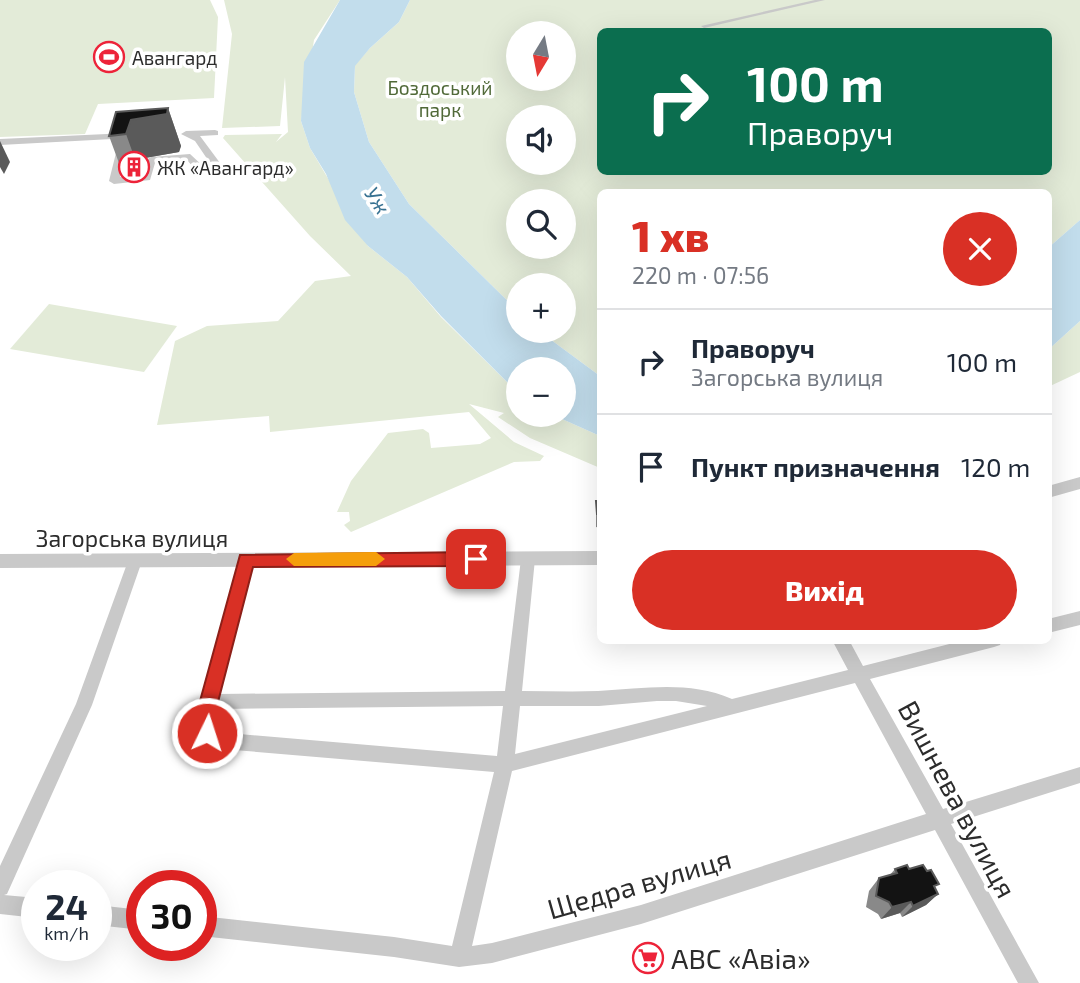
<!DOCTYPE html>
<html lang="uk">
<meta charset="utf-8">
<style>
body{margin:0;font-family:"Exo 2",sans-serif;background:#f6f6f7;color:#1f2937;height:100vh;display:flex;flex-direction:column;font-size:26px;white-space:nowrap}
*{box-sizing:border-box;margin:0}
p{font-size:23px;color:#747a83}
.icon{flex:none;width:38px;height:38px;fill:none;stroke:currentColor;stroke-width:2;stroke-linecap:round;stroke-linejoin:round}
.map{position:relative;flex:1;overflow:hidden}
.sheet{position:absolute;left:597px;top:189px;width:455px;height:455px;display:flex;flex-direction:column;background:#fff;border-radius:10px;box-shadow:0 7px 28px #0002}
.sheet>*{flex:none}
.top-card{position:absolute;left:597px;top:28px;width:455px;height:147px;border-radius:10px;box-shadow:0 7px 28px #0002;background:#0b6e4f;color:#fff;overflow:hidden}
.needle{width:46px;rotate:190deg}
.tools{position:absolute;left:506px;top:21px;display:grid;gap:14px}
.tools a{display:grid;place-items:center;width:70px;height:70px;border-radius:50%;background:#fff;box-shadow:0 7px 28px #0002;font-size:35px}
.speed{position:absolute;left:21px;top:870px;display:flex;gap:14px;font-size:35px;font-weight:700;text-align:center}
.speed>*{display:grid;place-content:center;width:91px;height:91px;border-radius:50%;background:#fff;box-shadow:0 7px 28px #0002;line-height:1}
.speed small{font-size:18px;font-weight:400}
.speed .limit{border:10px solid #d22;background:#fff;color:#111}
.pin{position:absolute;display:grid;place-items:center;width:60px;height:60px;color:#fff;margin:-30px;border-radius:14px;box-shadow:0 4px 10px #0006}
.me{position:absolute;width:77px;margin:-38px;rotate:4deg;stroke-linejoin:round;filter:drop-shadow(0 0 5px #0008)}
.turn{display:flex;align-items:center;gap:24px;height:147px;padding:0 35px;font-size:32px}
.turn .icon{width:91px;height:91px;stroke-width:2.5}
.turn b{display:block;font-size:49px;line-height:60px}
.round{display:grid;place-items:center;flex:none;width:74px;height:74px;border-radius:37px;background:#f6f6f7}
.head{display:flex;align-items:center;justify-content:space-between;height:119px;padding:0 35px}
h1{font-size:42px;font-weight:800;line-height:52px;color:#d93025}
.cta{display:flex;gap:14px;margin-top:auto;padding:14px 35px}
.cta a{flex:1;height:80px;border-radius:42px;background:#d93025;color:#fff;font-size:28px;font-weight:800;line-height:80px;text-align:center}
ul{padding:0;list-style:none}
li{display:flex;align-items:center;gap:21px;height:105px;padding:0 35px;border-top:2px solid #e0e1e3}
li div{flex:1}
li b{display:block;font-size:26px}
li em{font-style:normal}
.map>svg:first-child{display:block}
</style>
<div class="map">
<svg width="1080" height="983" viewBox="0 0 1080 983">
<rect width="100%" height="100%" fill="#fff"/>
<!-- green -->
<g fill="#e3ebd8" fill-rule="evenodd">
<polygon points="0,0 210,0 218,17 214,98 98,104 85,134 0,137"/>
<polygon points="224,0 340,0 314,40 301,121 310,148 368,246 407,277 441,317 518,393 518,415 553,415 600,436 600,468 530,438 498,417 504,413 469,404 514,442 544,456 540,461 514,462 351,532 344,525 350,521 349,512 337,512 351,481 388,433 423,429 429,433 431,448 480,444 491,438 469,412 270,432 269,416 157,425 175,341 207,326 278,321 315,281 351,276 310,236 223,138 225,135 282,134 276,142 288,132 285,77 280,126 222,128 232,34"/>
<path d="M410,0h670v220l-32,28v-56h-448v184l-61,-45h25v-46h-46v26l-109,-107 -40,-62 -15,-50 1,-27 15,-17 29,-26zM600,32h448v140h-448zM518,33h46v46h-46zM518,117h46v46h-46zM518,201h46v46h-46z"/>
<polygon points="49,304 177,326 144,372 10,349"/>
<polygon points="1080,321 1080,372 1048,387 1048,350"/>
</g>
<!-- water -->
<g fill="#c2ddec">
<polygon points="340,0 410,0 399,22 370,48 355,66 354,92 369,142 409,204 518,311 518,331 539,331 600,376 600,436 553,415 564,415 564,369 518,369 518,393 441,316 407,277 368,246 345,220 326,174 310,148 301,121 304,62"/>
<polygon points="1080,220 1080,321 1048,350 1048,248"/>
</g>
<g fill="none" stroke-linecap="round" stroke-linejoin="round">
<!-- pedestrian -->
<polygon fill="#c9c9c9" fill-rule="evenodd" points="815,0 825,0 704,28 701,26"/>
<!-- minor -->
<g fill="#c9c9c9" fill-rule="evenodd">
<path d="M215,130l3,1v4l-18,1 23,31 -1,2c-21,7 -20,8 -35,-9l-32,3 -5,17 -36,4 -5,-3 10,-40 8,2 -7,34 22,-2 4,-15 5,-3 39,-3 15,14 7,-2 -17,-25 -14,-7 5,-3z"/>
<polygon points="128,133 133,136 131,138 0,145 0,139"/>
<path d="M528,553l5,2 2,4 -13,132c25,0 50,1 76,0 46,-2 89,-11 134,8l116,-29 -16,-30h17l14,26 102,-26h37l-2,5 -6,2 -124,32 73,130 137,-42v16l-129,41 88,159h-21l-83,-153 -294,94 -149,39 -33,4 -65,-10 -193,-21v-20l193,21 58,9 42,-174 -260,-22c-20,-2 -30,-8 -38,-27l45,-167 5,-2 5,2 2,4 -33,134 285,-3 16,-132 2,-4zM855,683l71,131 -285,91 -149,38 -20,3 40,-175zM657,701h19l31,5 -192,48 5,-48h79zM503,706l-6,50 -269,-23 -6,-1 -10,-9 4,-14z"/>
<polygon points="135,555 140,557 142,561 92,705 7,894 4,895 37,898 37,918 0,914 0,866 76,704 128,561 130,557"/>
<polygon points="1080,611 1080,625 1048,633 1048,619"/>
<polygon points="96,905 142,910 142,930 96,925"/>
</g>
<!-- tertiary -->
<g fill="#c9c9c9" fill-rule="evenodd">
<polygon points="1080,477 1080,489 1048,498 1048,486"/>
<polygon points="600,551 600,565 0,568 0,554"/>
</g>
</g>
<!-- wall -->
<g fill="#898989">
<polygon points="168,108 181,146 179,152 145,158 140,173 123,174 109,136"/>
<polygon points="596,501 600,501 600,528 596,527"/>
<polygon points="895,869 927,871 938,894 926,905 902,917 900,913 881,919 878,914 866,907 869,891 879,878 889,876"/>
</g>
<!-- shaded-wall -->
<g fill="#5a5a5a">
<polygon points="168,108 181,146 179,152 145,158 140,173 126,134 131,120"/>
<polygon points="0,141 10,162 4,174 0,167"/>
<polygon points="938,894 926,905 902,917 913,906"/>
<polygon points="911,902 900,913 881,919 892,907"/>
</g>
<!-- building -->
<g fill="#131313" stroke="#5a5a5a" stroke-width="2">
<polygon points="168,108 167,114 131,120 126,134 109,136 116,112"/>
<polygon points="596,501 600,501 600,514 597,514"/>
<polygon points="907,865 909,869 923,865 927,871 931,870 939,884 934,886 938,894 913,906 911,902 892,907 889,902 876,896 879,878 897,873 895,869"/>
</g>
<!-- route -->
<polygon fill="#d93025" stroke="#8d1f18" stroke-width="2" points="476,552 485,559 476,566 253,567 218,702 213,723 217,733 214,739 207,742 200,739 194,723 240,555"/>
<!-- slow -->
<polygon fill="#f59e0b" points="376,552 385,559 376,566 294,566 286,559 294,553"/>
<!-- icons -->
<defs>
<g id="stadium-ring" transform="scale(1.575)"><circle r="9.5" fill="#fff" stroke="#ed2339" stroke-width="1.5"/><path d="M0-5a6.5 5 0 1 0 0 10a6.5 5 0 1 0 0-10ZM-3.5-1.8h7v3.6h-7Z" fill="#ed2339"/></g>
<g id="building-ring" transform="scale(1.575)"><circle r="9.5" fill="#fff" stroke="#ed2339" stroke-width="1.5"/><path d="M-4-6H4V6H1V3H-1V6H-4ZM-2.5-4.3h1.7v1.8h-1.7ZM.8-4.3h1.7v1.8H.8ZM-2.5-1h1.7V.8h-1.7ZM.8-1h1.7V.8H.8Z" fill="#ed2339"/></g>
<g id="supermarket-ring" transform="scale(1.575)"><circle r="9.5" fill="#fff" stroke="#ed2339" stroke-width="1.5"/><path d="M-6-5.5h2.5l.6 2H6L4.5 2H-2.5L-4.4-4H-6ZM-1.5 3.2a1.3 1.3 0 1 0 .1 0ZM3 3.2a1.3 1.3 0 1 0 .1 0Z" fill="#ed2339"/></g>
</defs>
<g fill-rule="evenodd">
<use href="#stadium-ring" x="109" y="57"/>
<use href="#building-ring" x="134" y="167"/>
<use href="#supermarket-ring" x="648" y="958"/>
</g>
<g text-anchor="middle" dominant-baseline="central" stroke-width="7" stroke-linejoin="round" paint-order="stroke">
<!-- far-poi labels -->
<g font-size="19" fill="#2c2c2c" stroke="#fff" text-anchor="start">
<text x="132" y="57">Авангард</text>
<text x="157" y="167">ЖК «Авангард»</text>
</g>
<!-- far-park labels -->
<g font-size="19" fill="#506938" stroke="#fff">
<text x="440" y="87">Боздоський<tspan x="440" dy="22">парк</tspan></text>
</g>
<!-- far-water labels -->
<g font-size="21" font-style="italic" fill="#377191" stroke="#fff">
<text transform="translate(378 200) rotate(57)">Уж</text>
</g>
<!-- street labels -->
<g font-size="23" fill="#2c2c2c" stroke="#fff">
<text x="132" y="538">Загорська вулиця</text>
</g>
<!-- near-street labels -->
<g font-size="28" fill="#2c2c2c" stroke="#fff">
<text transform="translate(958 799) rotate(62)">Вишнева вулиця</text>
<text transform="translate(639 883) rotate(-16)">Щедра вулиця</text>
</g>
<!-- near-poi labels -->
<g font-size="28" fill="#2c2c2c" stroke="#fff" text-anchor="start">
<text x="671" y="958">ABC «Авіа»</text>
</g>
</g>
</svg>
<div class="tools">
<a><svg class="needle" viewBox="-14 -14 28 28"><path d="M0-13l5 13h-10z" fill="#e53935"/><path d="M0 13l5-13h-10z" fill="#747a83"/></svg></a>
<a><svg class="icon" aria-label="sound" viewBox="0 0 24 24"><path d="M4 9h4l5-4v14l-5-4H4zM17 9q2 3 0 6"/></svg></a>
<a><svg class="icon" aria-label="search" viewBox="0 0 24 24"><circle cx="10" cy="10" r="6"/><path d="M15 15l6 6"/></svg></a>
<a>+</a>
<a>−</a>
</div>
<div class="speed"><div>24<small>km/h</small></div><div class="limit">30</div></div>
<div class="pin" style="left:476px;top:559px;background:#d93025"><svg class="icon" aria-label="arrive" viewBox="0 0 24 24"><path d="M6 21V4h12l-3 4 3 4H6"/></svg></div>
<svg class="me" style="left:207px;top:733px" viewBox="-20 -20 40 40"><circle r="17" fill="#d93025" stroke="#fff" stroke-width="3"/><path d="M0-11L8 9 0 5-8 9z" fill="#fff"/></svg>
<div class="top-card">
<div class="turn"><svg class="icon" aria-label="right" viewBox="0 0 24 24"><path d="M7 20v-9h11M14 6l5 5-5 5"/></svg><div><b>100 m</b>Праворуч</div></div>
</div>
<section class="sheet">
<div class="head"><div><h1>1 хв</h1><p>220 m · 07:56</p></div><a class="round" style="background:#d93025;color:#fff"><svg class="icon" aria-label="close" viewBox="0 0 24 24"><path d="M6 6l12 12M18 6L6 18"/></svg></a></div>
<ul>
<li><svg class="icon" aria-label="right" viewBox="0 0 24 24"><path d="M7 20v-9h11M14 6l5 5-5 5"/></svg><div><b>Праворуч</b><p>Загорська вулиця</p></div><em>100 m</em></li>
<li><svg class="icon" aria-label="arrive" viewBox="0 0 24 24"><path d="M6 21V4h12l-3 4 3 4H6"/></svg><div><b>Пункт призначення</b></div><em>120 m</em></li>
</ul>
<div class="cta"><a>Вихід</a></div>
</section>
</div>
